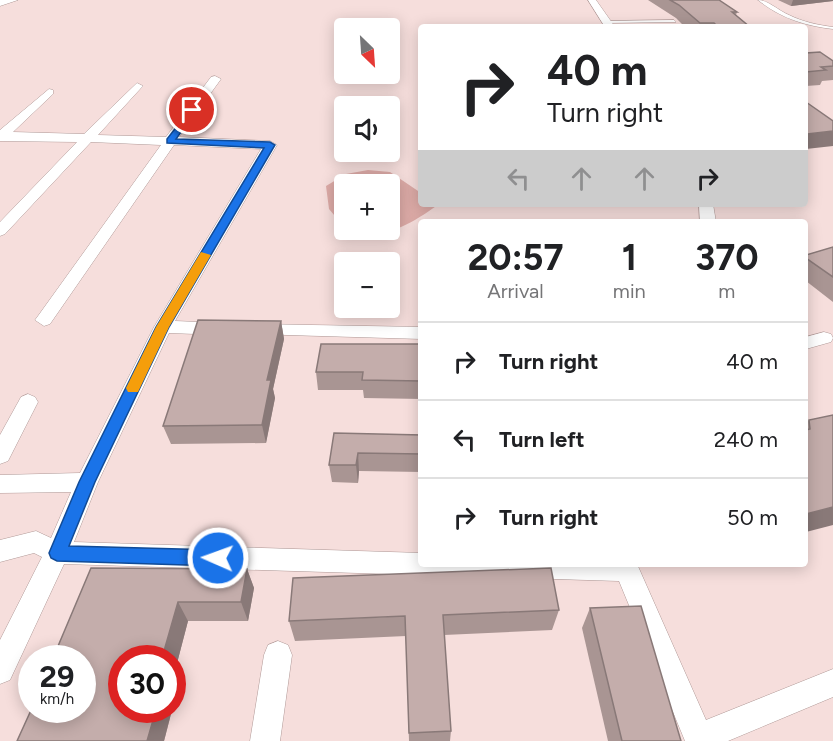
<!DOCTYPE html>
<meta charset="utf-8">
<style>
body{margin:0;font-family:Figtree,sans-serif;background:#f6f6f6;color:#202124;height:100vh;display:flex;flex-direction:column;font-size:22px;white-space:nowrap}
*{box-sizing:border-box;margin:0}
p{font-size:20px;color:#757577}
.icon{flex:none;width:33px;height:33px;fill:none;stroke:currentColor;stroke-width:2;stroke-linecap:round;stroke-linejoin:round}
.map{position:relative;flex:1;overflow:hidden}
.sheet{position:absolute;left:418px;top:219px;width:390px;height:348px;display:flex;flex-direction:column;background:#fff;border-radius:6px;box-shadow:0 3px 15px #0003}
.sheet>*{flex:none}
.hud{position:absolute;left:418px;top:24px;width:390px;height:183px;border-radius:6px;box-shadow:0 3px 15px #0003;background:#fff;color:#202124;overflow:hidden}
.needle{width:39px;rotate:155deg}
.buttons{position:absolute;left:334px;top:18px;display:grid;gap:12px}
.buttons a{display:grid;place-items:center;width:66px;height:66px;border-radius:6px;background:#fff;box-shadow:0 3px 15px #0003;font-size:30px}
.speed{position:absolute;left:18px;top:645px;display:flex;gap:12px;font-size:30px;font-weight:700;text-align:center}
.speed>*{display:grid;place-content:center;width:78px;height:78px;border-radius:50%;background:#fff;box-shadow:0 3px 15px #0003;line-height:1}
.speed small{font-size:15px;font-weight:400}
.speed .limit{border:9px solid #d22;background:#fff;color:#111}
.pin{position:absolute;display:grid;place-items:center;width:51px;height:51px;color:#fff;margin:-26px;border:3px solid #fff;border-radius:50%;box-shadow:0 2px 6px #0007}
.me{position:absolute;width:66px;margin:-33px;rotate:272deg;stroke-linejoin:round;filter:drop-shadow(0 0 4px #0008)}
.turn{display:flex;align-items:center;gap:21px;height:126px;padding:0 30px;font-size:27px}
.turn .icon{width:78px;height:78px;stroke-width:2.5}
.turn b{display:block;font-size:42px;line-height:51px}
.lanes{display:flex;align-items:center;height:57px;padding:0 30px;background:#0003;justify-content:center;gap:30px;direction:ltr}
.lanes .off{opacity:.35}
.eta{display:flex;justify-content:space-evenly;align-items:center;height:102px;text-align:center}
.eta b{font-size:36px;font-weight:700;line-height:42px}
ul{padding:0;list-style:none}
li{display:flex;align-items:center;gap:18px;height:78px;padding:0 30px;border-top:2px solid #e0e0e0}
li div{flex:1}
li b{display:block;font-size:22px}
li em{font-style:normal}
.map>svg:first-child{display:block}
</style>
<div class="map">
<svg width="833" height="741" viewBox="0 0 833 741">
<rect width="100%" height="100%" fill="#f6dedc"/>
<!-- green -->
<path fill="#ddaba7" d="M368,170l22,2 31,21 1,11h17c-23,17 -63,42 -91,26h42v-46h-45v44l-16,-19 -3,-23 20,-12z"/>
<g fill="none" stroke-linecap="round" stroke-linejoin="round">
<!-- lane casing -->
<g stroke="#b09997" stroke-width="1">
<g id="lane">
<path d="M758,0c10,0 21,11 31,15 14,7 29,10 44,12v2c-27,-3 -53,-11 -75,-29z"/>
<polygon points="674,20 676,22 607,23 605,22 607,21"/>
</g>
</g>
<!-- street casing -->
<g stroke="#b09997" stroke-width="1">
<g id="street">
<polygon points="0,0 18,0 0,6"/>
<polygon points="588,0 596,0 615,27 605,27"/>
<polygon points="215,76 221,79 179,137 270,141 277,145 175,321 222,323 231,329 222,335 169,333 98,482 74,542 422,553 422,564 637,564 706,720 833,669 833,697 728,741 685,741 619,581 64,564 10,680 0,684 0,640 42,557 34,553 0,562 0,540 36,531 51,538 71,492 0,493 0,475 80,473 154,327 261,149 174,145 50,324 44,326 35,320 38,316 161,145 91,142 5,234 0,236 0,222 77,142 0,141 0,130 49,89 53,90 53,94 13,132 84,134 137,83 143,86 141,88 98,135 166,137 211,77"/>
<polygon points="699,204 713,204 716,222 700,222"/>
<polygon points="257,324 422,327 422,339 251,334 248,330 251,326"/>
<polygon points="824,332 831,334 833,338 831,342 806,349 806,337"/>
<polygon points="28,394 35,397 38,402 8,461 0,464 0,435 21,397"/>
<polygon points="278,641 288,645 292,655 280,741 250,741 264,655 268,645"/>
</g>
</g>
<!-- lane -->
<use href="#lane" fill="#fff" fill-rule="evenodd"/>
<!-- street -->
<use href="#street" fill="#fff" fill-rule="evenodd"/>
</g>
<!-- wall -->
<g fill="#a99593">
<polygon points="648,0 719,0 737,12 736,15 750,27 685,27 676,18"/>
<polygon points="778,0 833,0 833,1 791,6"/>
<polygon points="806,53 833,61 833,80 822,81 820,85 806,86"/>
<polygon points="833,247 833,302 806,281 806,255"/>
<polygon points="281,321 284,339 273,389 275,398 266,443 171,444 163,426"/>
<polygon points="422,344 422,399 364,398 363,390 318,390 316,372"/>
<polygon points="833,415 806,532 806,425 809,420"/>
<polygon points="334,433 422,435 422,472 359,471 358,483 332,482 329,465"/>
<polygon points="91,568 247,569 254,588 248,621 188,621 176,667 182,676 172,709 172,658 122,658 122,710 172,710 164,741 17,741 32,708 32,710 82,710 82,658 53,658"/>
<polygon points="590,608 681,741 608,741 582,628"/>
<polygon points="559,610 552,630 444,635 451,731 450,741 409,741 406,636 295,641 289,621"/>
</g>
<!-- shaded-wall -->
<g fill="#897978">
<polygon points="793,0 833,0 833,1 791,6"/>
<polygon points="833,131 833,146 806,149 806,138 807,134"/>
<polygon points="281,321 284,339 273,389 275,398 266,443 262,425 267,380"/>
<polygon points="358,453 359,471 358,483 356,465"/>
<polygon points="833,507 833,525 806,532 806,514"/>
<polygon points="247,569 254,588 248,621 241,602"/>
<polygon points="178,602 188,621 176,667 182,676 172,709 172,658 162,658"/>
<polygon points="156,710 172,710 164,741 147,741"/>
</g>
<!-- building -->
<g fill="#c4adab" stroke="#897978" stroke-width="1.5">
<polygon points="670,0 719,0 737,12 732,12 750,27 718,27 714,23 700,23 679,5"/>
<polygon points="820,52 833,61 833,66 821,67 826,70 806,72 806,53"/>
<polygon points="806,102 833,121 833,131 807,134 806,133"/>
<polygon points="833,247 833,277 806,258 806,255"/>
<polygon points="198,320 281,321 267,380 271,380 262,425 163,426"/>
<polygon points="321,344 422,344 422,381 362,380 363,372 316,372"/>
<polygon points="833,415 833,507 806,514 806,430 810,429 809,420"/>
<polygon points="334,433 422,435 422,454 358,453 356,465 329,465"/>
<polygon points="91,568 247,569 241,602 178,602 162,658 122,658 122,710 156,710 147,741 17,741 32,708 32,710 82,710 82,658 53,658"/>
<polygon points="551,568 559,610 443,615 451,731 409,733 405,616 289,621 293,578"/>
<polygon points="641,606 681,741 622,741 590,608"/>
</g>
<!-- route -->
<polygon fill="#1a73e8" stroke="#114b97" stroke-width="1.5" points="192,107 197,110 176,139 270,142 275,145 169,327 95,482 69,546 218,550 224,552 227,558 224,564 218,566 57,561 51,558 49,553 79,482 156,327 264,148 167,143 167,139"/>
<!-- slow -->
<polygon fill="#f59e0b" points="201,252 211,255 169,327 138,392 128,392 126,388 156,327"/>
</svg>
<div class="buttons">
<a><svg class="needle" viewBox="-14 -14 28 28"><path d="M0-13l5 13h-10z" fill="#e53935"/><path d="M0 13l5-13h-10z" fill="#757577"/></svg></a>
<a><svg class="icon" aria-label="sound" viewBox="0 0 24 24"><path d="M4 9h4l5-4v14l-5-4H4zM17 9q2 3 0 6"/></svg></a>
<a>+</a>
<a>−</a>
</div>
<div class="speed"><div>29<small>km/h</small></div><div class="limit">30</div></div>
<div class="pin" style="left:192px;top:110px;background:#d93025"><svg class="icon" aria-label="arrive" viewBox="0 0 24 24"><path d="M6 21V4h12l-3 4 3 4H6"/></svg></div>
<svg class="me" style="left:218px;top:558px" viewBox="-20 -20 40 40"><circle r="17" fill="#1a73e8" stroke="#fff" stroke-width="3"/><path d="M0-11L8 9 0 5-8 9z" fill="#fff"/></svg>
<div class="hud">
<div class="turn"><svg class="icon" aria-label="right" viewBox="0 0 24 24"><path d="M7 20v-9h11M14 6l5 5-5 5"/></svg><div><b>40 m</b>Turn right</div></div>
<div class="lanes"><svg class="icon off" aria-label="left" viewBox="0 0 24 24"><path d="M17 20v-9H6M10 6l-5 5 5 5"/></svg><svg class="icon off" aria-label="ahead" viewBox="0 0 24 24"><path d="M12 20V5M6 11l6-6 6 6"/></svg><svg class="icon off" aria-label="ahead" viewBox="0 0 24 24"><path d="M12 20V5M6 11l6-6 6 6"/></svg><svg class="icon" aria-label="right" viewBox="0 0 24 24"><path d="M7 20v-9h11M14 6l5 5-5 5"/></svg></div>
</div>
<section class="sheet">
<div class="eta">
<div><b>20:57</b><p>Arrival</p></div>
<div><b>1</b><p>min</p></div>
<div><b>370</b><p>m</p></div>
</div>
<ul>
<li><svg class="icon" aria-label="right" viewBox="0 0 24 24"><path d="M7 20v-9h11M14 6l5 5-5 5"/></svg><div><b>Turn right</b></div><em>40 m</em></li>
<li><svg class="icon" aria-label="left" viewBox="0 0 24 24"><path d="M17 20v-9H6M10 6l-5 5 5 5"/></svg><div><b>Turn left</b></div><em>240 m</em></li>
<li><svg class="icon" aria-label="right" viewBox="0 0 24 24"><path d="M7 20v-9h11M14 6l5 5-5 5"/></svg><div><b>Turn right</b></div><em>50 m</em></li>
</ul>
</section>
</div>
